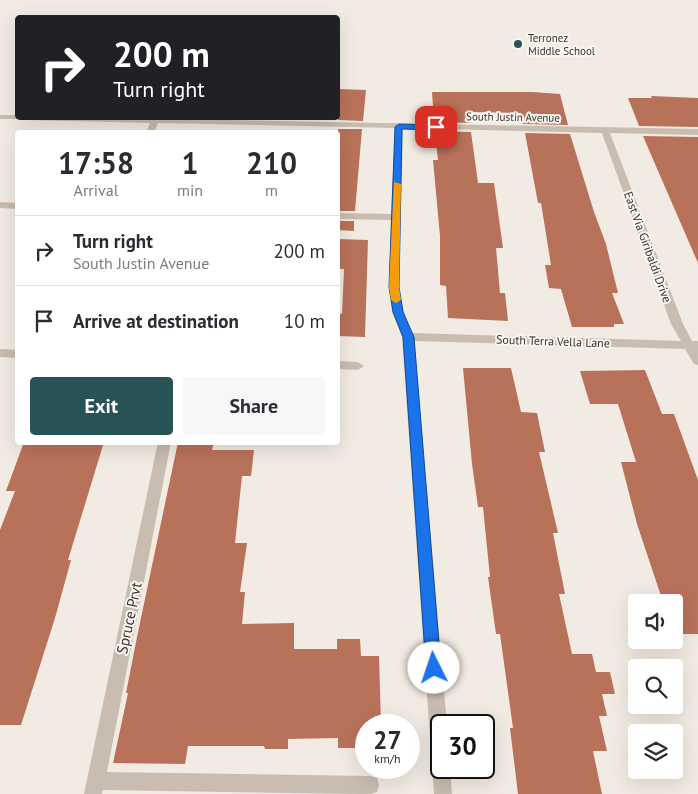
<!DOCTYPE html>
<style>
body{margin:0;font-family:"PT Sans",sans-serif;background:#f7f7f7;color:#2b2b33;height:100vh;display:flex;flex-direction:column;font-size:19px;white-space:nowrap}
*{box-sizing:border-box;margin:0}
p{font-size:16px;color:#7c7c81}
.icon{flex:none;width:28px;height:28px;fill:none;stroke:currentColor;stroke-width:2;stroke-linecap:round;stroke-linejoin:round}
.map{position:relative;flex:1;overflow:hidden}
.details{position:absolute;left:15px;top:130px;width:325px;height:315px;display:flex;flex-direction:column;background:#fff;border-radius:5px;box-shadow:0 5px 20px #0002}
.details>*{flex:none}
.top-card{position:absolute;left:15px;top:15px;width:325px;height:105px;border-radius:5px;box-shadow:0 5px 20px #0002;background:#202124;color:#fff;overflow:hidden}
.fabs{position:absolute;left:628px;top:594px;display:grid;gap:10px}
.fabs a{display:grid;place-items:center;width:55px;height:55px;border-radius:5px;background:#fff;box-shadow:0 5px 20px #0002;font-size:25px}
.speed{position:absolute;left:355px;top:714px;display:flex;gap:10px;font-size:25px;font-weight:700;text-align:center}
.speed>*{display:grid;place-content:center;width:65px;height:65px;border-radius:50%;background:#fff;box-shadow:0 5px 20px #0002;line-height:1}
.speed small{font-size:12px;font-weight:400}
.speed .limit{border:2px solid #111;border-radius:8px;background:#fff;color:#111}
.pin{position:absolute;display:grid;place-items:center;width:42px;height:42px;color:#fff;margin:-21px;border-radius:10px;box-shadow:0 2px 8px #0006}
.me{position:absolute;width:55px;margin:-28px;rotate:356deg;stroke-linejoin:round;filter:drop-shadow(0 0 4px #0008)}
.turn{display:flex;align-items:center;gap:18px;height:105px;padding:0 15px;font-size:22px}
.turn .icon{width:65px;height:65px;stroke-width:2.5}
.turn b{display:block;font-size:35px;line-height:42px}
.eta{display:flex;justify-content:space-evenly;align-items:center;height:85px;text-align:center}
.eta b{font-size:30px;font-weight:800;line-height:35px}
.action{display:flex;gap:10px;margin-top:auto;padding:10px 15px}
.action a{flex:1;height:58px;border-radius:5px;background:#275356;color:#fff;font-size:20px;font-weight:800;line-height:58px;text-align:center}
.action a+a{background:#f7f7f7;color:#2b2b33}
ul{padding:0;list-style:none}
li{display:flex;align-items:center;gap:15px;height:70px;padding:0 15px;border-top:1px solid #e1e1e2}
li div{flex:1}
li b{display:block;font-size:19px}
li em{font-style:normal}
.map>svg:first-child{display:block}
</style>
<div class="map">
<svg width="698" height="794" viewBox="0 0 698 794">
<rect width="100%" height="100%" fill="#f2ebe3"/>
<!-- building -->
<g fill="#b9725a">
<polygon points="338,89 366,90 363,121 338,120"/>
<polygon points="432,92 532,92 560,94 568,125 523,124 521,113 468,112 470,123 434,122"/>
<polygon points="651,96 698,98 698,127 639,126 628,98 652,98"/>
<polygon points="338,129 362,129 355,211 338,211"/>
<polygon points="435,131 471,132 478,183 494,183 503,248 496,248 500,293 505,293 508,321 448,318 446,286 440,285 440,236 433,160 438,160"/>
<polygon points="525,133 570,134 594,212 606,244 618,293 612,293 624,324 614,324 614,327 572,327 561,289 549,288 545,265 551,265 541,203 538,203"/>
<polygon points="643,136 698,137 698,263 652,157"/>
<polygon points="338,221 354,221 354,231 338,230"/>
<polygon points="338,239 368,240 365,337 338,336 338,313 342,314 344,269 338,269"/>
<polygon points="463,368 511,368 521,412 537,413 545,452 539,452 558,533 553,533 565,594 559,594 572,654 592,654 596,672 610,672 615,694 602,694 607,716 599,716 607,751 593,751 602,794 518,794 510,728 513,728 500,634 496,634 488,577 490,577 483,507 478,507 472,464"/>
<polygon points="645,370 662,414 674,414 698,480 698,634 674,634 674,602 663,602 637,524 621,462 636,462 618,404 590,404 580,371"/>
<polygon points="24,442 104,442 68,560 71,560 55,618 21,725 0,725 0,530 15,491 6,491"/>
<polygon points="178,442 214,442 212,450 254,450 251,476 242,476 235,543 247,543 240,592 245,592 242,624 294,623 294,649 337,649 337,639 360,639 361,656 379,656 381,725 366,725 366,748 338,748 338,738 288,739 288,749 265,749 264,746 188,746 185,764 113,763 128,693 126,693 137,637"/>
</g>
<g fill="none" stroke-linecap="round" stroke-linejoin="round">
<!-- minor -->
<g fill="#c9bcb0" fill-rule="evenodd">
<polygon points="0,115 18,115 18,118 22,118 18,119 0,119"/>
<path d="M24,118h99l575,11v6l-88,-2 73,191 9,17h6v24l-4,-1 -9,-15 -271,-8 33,384h-6v43h9l2,26h-18l-32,-457 -10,-25 -3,-25 2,-67 -53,-1v-6l53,1 4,-86 -237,-5 -4,9h-8l4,-9 -122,-3zM403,128l199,5 69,191 10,17 -269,-8 -8,-21 -5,-25z"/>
<polygon points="0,202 18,203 18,209 0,208"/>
<polygon points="0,349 18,350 18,358 0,357"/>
<polygon points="338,361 358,362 364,366 358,370 338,369"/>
<polygon points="158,442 171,442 107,772 370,776 377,778 379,785 377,792 370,794 357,794 103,790 102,794 84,794"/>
</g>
</g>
<!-- route -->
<polygon fill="#1a73e8" stroke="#114b97" points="399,124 436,125 440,127 436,130 402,129 399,287 403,312 414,337 441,668 439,673 434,676 428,673 426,668 403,337 393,312 389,287 395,127"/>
<!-- slow -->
<polygon fill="#f59e0b" points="394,182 401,184 399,287 401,300 396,303 391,300 389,287"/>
<!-- markers -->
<circle fill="#275356" stroke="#f9f5ef" stroke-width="2" cx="518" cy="44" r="5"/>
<g text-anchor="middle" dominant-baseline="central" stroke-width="4" stroke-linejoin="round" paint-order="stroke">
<!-- far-poi labels -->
<g font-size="11" fill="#39312d" stroke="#f9f5ef" text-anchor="start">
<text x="528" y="38">Terronez<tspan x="528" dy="13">Middle School</tspan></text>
</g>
<!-- far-street labels -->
<g font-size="11" fill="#39312d" stroke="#f9f5ef">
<text transform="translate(513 117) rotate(1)">South Justin Avenue</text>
</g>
<!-- street labels -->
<g font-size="12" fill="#39312d" stroke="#f9f5ef">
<text transform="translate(648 247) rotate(70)">East Via Giribaldi Drive</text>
<text transform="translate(553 341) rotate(2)">South Terra Vella Lane</text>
</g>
<!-- near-street labels -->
<g font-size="15" fill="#39312d" stroke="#f9f5ef">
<text transform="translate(129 618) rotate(-78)">Spruce Prvt</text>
</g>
</g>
</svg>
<div class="fabs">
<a><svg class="icon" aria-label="sound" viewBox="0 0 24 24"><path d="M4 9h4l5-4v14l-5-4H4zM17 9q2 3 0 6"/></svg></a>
<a><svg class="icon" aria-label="search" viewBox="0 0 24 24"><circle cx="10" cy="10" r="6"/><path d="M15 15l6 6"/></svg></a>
<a><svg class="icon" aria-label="layers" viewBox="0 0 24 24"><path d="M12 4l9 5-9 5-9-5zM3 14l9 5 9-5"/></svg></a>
</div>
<div class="speed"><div>27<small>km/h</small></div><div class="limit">30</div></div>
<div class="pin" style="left:436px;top:127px;background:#d93025"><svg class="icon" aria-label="arrive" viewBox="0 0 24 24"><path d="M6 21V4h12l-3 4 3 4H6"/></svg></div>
<svg class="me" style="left:434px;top:668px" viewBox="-20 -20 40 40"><circle r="19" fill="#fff"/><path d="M0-13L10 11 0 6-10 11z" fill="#1a73e8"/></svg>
<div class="top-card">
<div class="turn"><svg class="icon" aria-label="right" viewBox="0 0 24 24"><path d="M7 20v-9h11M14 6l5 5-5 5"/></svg><div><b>200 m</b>Turn right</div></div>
</div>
<section class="details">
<div class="eta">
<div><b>17:58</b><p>Arrival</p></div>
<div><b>1</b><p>min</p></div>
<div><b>210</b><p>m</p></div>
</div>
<ul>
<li><svg class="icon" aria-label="right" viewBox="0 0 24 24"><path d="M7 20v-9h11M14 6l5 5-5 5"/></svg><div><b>Turn right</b><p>South Justin Avenue</p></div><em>200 m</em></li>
<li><svg class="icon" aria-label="arrive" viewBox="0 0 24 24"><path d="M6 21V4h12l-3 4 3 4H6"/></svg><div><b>Arrive at destination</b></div><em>10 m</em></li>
</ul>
<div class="action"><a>Exit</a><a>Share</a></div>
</section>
</div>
